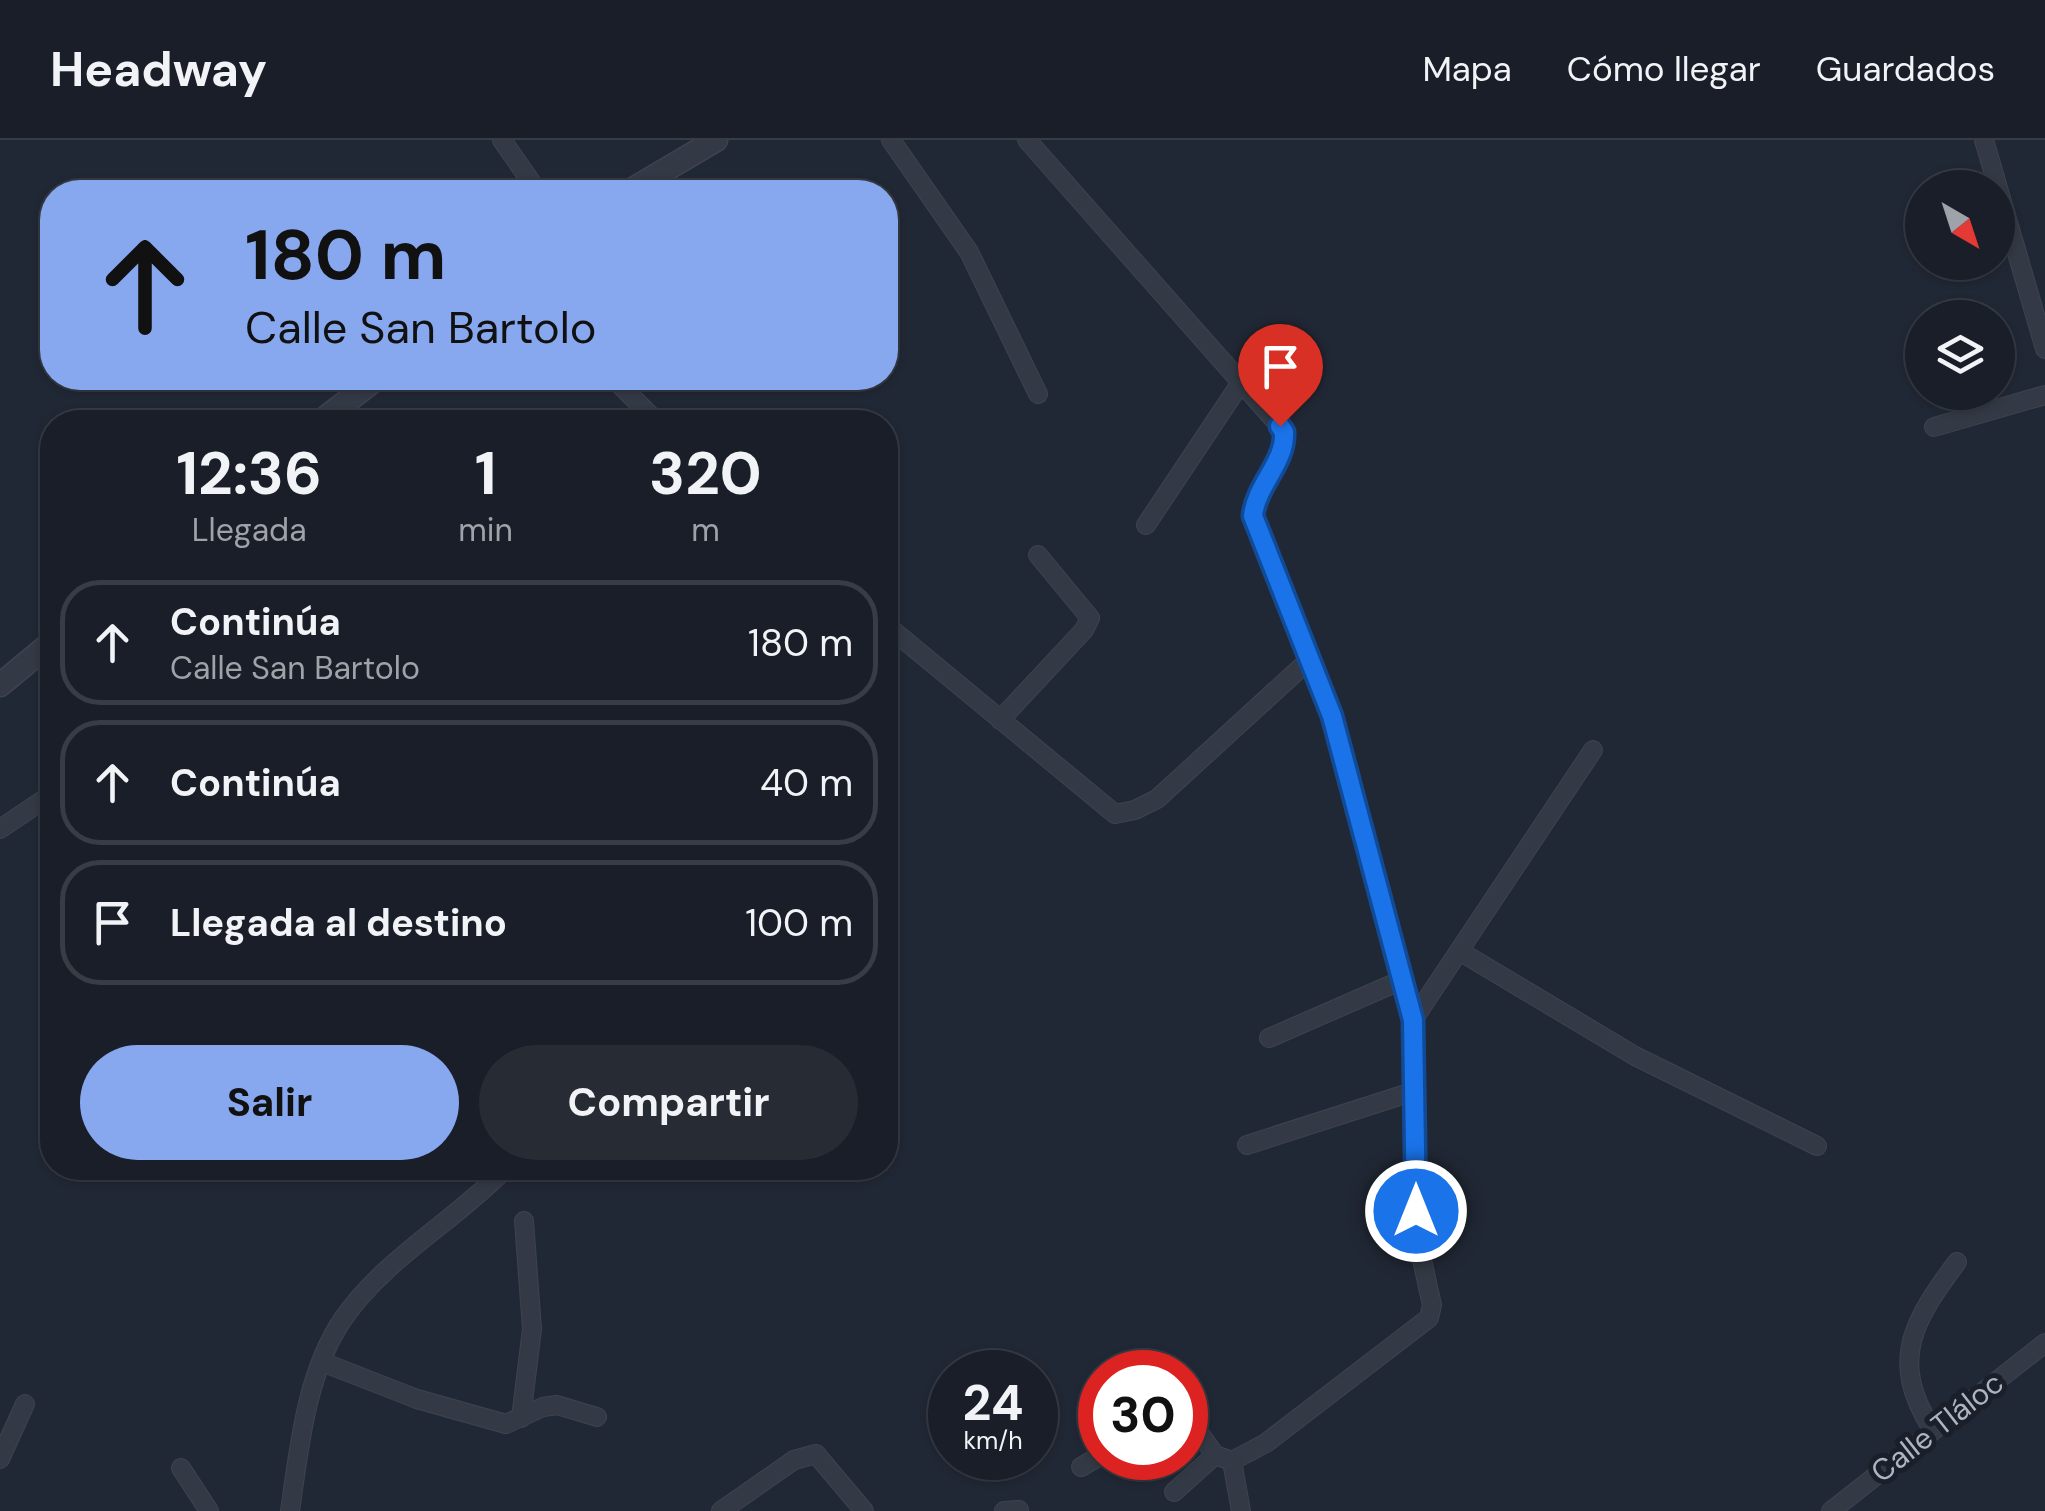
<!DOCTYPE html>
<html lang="es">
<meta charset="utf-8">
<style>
body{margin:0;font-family:"DM Sans",sans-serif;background:#262b34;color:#f1f3f6;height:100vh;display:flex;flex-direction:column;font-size:38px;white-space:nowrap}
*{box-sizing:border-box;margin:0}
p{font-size:32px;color:#9fa2a8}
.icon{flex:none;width:55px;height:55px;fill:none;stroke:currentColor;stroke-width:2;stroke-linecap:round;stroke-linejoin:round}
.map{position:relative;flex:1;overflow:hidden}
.side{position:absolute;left:40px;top:270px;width:858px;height:770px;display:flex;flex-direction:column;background:#191e28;border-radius:40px;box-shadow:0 2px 8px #0004,0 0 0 2px #373c45}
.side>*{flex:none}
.banner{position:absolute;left:40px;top:40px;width:858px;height:210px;border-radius:40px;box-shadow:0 2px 8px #0004,0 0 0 2px #373c45;background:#87a8ef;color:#111;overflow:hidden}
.needle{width:65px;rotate:141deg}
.buttons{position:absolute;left:1905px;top:30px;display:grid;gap:20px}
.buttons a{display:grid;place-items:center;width:110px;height:110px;border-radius:50%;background:#191e28;box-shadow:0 2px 8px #0004,0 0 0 2px #373c45;font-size:50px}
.speed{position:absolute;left:928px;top:1210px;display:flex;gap:20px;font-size:50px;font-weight:700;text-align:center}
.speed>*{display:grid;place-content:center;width:130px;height:130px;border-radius:50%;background:#191e28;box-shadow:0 2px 8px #0004,0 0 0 2px #373c45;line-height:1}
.speed small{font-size:25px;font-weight:400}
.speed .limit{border:15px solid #d22;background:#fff;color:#111}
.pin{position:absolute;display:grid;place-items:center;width:85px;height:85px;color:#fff;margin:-102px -42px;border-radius:50% 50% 50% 0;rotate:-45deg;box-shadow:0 0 10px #0007}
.pin .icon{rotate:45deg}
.me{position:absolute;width:110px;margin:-55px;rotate:0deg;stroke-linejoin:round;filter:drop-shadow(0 0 8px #0008)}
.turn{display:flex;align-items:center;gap:35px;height:210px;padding:0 40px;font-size:45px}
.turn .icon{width:130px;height:130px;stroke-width:2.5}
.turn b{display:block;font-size:70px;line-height:85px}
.eta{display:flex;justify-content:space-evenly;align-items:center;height:170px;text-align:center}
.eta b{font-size:60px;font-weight:700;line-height:70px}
.primary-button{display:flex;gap:20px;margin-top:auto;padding:20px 40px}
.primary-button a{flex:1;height:115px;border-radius:60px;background:#87a8ef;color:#111;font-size:40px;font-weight:700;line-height:115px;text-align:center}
.primary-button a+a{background:#262b34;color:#f1f3f6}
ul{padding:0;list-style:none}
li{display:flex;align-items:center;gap:30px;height:125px;margin:0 20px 15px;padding:0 20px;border:5px solid #373c45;border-radius:40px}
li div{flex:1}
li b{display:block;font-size:38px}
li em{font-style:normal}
header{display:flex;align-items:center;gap:60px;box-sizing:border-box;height:140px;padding:0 50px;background:#191e28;border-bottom:2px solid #373c45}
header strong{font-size:48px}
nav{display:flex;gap:55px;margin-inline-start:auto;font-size:35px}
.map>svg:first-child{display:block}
</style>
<header>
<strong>Headway</strong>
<nav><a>Mapa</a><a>Cómo llegar</a><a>Guardados</a></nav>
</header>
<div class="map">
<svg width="2045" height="1371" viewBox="0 0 2045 1371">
<rect width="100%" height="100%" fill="#212835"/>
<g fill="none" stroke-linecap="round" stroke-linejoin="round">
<!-- minor casing -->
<g stroke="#3e434f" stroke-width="20">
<g id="minor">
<polyline points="502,0 538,52"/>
<polyline points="891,0 969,112 1038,254"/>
<path d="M1027,0l257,291c2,30 -28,54 -31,85l79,200 81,304 4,107 -4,53 5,62 14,63 -3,13 -163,125 -34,18"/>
<polyline points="1984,0 2045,209"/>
<polyline points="613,238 657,282"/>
<polyline points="1934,287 2045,255"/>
<polyline points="1146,385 1240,244"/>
<polyline points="885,484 1115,674 1135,670 1157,659 1308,521"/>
<polyline points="1000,580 1084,490 1090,478 1038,415"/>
<polyline points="0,689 52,654"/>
<polyline points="1461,812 1635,916 1817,1006"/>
<polyline points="1413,880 1593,610"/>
<polyline points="1269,898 1402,840"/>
<polyline points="1247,1005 1415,951"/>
<polyline points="322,1222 417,1259 506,1284 543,1267 557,1265 597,1277"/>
<polyline points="1185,1273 1215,1315"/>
<polyline points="521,1278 532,1189 524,1081"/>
<path d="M1932,1289c-44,-69 -18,-109 25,-167"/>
<polyline points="0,1319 25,1264"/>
<polyline points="1232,1321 1241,1371"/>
<polyline points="1081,1327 1100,1316"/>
<polyline points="181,1328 209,1371"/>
<polyline points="1174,1352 1215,1315 1232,1321"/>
<path d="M290,1371c9,-62 16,-138 53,-192 42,-61 112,-98 163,-151"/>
<polyline points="721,1371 794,1320 816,1314 864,1371"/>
<polyline points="1004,1371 1019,1370"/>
<polyline points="1831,1371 2045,1203"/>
</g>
</g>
<!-- tertiary casing -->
<g stroke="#3e434f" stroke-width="25">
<g id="tertiary">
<polyline points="628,52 716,0"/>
<polyline points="320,282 377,238"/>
<polyline points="0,545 52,502"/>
</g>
</g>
<!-- minor -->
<use href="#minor" stroke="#343a45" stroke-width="18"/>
<!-- tertiary -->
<use href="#tertiary" stroke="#343a45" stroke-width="22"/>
</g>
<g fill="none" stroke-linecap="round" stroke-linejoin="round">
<!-- route casing -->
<g stroke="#114b97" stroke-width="25">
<path id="route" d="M1280,286l4,6c2,30 -28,53 -31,84l79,200 81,304 3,191"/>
</g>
<!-- route -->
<use href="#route" stroke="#1a73e8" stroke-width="18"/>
</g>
<g text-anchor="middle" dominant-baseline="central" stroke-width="10" stroke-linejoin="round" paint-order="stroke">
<!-- street labels -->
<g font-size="30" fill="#aeb5c2" stroke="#1a1f2a">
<text transform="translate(1937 1287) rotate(-38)">Calle Tláloc</text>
</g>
</g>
</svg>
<div class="buttons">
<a><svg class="needle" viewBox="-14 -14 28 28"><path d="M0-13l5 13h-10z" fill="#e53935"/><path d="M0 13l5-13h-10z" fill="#9fa2a8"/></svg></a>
<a><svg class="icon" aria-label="layers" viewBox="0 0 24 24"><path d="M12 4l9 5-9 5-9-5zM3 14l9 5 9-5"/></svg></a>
</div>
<div class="speed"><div>24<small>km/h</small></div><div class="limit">30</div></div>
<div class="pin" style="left:1280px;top:286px;background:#d93025"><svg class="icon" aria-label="arrive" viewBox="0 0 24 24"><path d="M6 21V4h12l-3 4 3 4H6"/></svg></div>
<svg class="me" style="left:1416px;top:1071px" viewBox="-20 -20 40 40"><circle r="17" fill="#1a73e8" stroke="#fff" stroke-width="3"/><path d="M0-11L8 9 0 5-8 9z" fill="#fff"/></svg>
<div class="banner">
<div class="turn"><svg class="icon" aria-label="ahead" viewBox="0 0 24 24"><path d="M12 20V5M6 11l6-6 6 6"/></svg><div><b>180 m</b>Calle San Bartolo</div></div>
</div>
<section class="side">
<div class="eta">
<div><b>12:36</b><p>Llegada</p></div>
<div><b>1</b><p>min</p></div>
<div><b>320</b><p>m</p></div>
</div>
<ul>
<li><svg class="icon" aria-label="ahead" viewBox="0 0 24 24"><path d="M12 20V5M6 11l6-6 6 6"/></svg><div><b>Continúa</b><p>Calle San Bartolo</p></div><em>180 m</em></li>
<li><svg class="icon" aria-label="ahead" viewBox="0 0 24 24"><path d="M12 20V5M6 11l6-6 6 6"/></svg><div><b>Continúa</b></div><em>40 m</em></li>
<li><svg class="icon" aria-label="arrive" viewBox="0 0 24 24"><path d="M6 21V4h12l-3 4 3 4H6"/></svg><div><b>Llegada al destino</b></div><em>100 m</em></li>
</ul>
<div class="primary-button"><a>Salir</a><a>Compartir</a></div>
</section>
</div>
